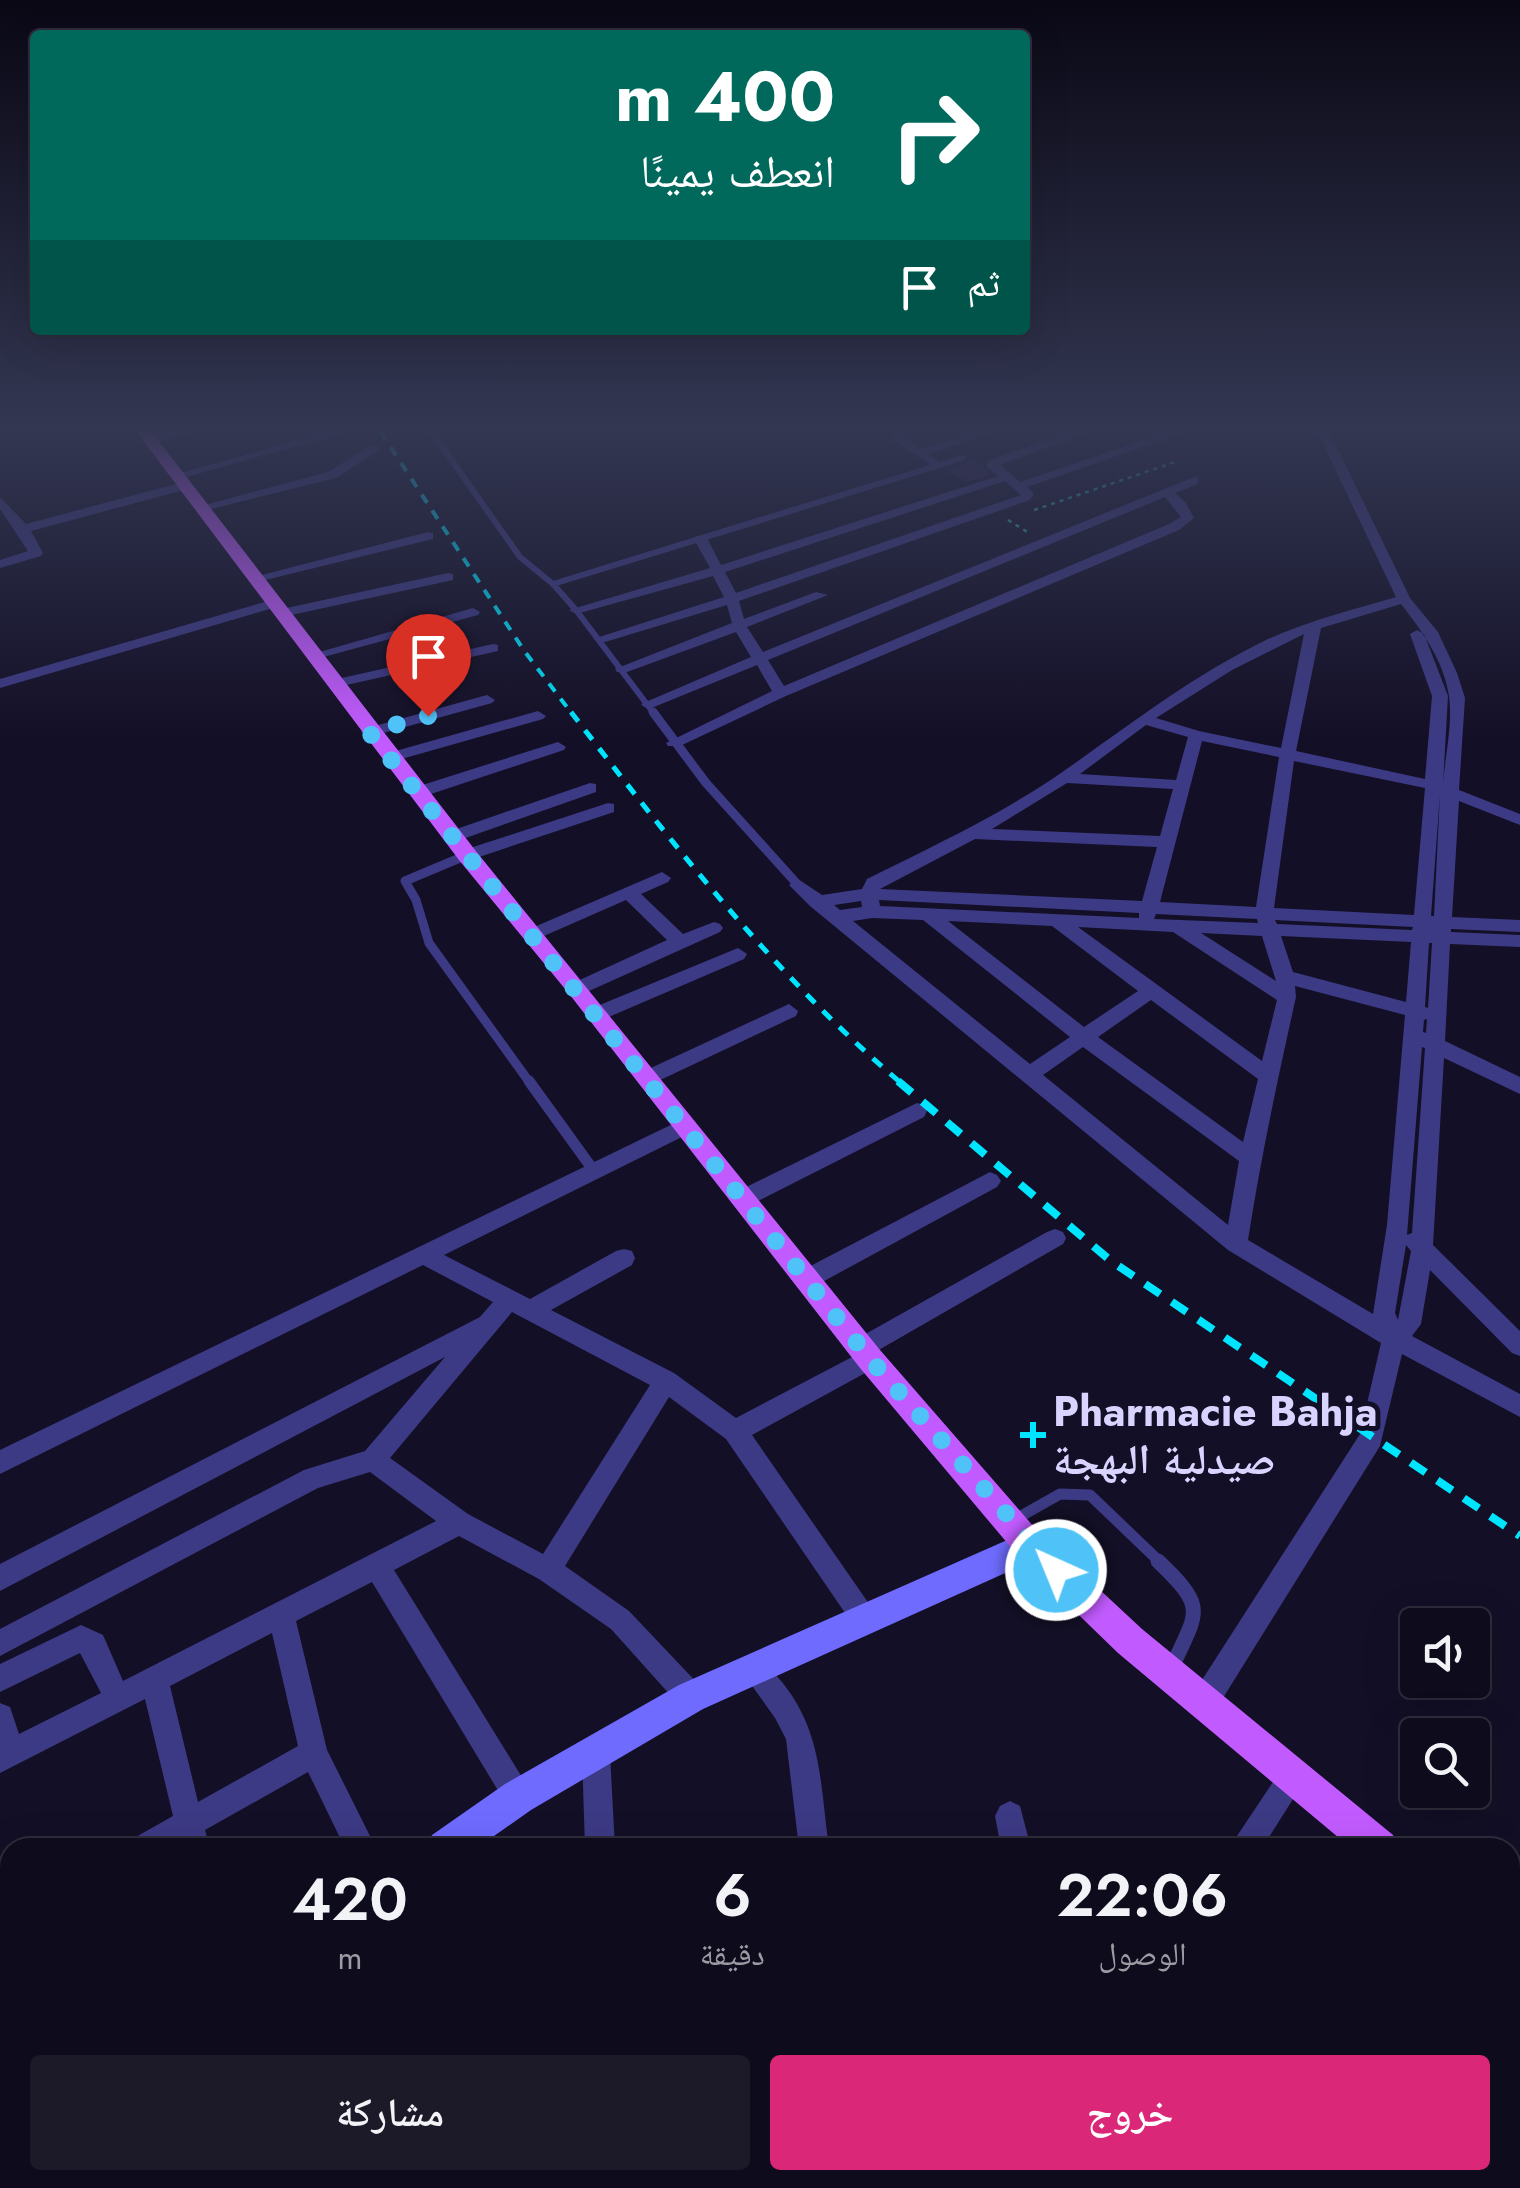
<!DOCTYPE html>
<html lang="ar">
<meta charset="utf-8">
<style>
body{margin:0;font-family:Jost,"Noto Naskh Arabic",sans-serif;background:#1c1929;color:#f1f3f6;direction:rtl;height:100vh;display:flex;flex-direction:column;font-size:38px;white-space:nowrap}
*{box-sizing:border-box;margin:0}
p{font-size:32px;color:#9b9ba3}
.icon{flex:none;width:55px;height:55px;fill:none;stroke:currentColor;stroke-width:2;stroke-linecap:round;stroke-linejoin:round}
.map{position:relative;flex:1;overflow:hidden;direction:ltr}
.drawer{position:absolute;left:0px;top:1838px;width:1520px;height:352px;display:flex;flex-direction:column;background:#0e0b1c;border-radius:30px 30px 0 0;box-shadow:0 10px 40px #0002,0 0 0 2px #2e2b3b;direction:rtl}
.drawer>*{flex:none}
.hud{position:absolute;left:30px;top:30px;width:1000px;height:305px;border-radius:10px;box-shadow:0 10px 40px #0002,0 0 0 2px #2e2b3b;direction:rtl;background:#00695c;color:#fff;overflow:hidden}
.tools{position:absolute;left:1400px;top:1608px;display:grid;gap:20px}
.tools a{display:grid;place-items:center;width:90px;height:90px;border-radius:10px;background:#0e0b1c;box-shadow:0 10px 40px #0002,0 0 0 2px #2e2b3b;font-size:50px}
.pin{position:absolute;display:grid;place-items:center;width:85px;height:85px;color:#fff;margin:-102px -42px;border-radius:50% 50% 50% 0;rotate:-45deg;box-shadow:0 0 10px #0007}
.pin .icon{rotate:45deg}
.me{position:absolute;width:110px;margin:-55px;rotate:316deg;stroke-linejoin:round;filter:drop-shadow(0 0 8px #0008)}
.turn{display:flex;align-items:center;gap:35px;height:210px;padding:0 30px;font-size:45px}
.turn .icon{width:130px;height:130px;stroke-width:2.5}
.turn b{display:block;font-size:70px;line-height:85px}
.then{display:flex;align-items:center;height:95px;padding:0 30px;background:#0003;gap:20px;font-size:38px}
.eta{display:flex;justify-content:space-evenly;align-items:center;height:170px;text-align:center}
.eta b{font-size:60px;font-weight:600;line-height:70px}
.cta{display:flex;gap:20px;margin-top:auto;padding:20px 30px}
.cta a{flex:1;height:115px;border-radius:10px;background:#db2777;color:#fff;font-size:40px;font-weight:600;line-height:115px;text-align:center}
.cta a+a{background:#1c1929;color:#f1f3f6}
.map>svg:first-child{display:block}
</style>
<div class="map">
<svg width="1520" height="2188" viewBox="0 0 1520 2188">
<rect width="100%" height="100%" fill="#130f26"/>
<!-- building -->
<polygon fill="#241b47" points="969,458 983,466 990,475 967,482 947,470 965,464"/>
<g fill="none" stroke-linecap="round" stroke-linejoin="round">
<!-- path -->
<g stroke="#2fb8b0" stroke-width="2.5" stroke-dasharray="4 5" stroke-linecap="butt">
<polyline points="1034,510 1178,461"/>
<polyline points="1008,520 1029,533"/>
</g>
<!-- lane-far3 -->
<g stroke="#3d3a85" stroke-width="6">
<polyline points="431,431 520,557 553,584 576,610 655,715"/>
<polyline points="553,584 962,458"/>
</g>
<!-- lane-far2 -->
<g stroke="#3d3a85" stroke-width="9">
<polyline points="653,712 706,783 798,885"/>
<polyline points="467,855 405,881 416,900 429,943 530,1083"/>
</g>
<!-- lane-far1 -->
<g stroke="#3d3a85" stroke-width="11">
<polyline points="529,1081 594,1171"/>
<polyline points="1014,1520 1060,1494 1090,1495 1161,1563"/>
</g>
<!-- lane -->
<path stroke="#3d3a85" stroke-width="15" d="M1158,1561c50,48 40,49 13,108"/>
<!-- street -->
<g fill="#3d3a85" fill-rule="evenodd">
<polygon points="173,431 192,431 150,445 144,441"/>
<polygon points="331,431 351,431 179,479 173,475"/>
<polygon points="894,431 907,431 903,437 921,449 979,431 997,431 929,454 943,465 937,469 895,441 890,435"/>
<path d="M1074,431h17l-91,34 20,17 151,-51h18l-162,56 7,7 -4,6 -291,101 5,18 72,-27 12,3 -81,32 16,25 431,-175 4,1v6l-23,9 11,10 8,15 -15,12 -393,166 -106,50h-12l-2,-3 106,-52 -15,-26 -103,42h-10l-3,-3 110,-47 -15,-25 -109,40h-10l-2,-3 117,-46 -5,-18 -122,37 -12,-3 131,-42 -11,-21 -137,38 -7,-4 141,-42 -16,-29 2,-3h10l15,29 277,-89 -11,-9v-6zM1005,481l16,14 -285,98 -11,-21zM1165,497l16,20 -12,7 -385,162 -16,-26z"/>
<path d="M1317,431h12l81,167 28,34 19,41 8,25 -6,92 61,24v11l-61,-24 -7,116 68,3v12l-69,-3v3l69,3v12l-70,-3 -5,97 75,36v17l-76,-36 -11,187 87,86v25l-8,-3 -82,-83 -9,54 -9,12 108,58v23l-118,-63 -22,92 -167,268 -10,4 -10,-4 -4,-10 4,-10 167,-260 21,-91 -153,-93 -418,-344 -21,-21 9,-6 24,16 40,-6 5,-10c66,-33 133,-64 194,-106 67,-47 131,-97 205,-133 42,-19 86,-30 130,-43zM1401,604c21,27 43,57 48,92 4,27 -4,60 -6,88l5,-88 -24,-62 -7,-4 -7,4 22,62 -7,83 -129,-28 25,-123zM1304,634l-23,114 -82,-17 -43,-13 76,-48zM1146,725l42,12 -12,43 -96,-6zM1202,741l77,16 -23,150 -96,-5zM1294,761l131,27 -11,127 -140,-7zM1067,783l106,6 -13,47 -168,-7zM1440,794l-6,122h-3zM975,839l182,8 -15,54 -262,-12zM879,900l260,13v5l-259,-12zM861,901l1,6 -22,3 -6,-5zM1156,914l101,5 1,4 -104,-4zM872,918l51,2 147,117 -40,27 -177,-143zM1275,920l138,7 -1,3 -135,-6zM948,921l104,5 86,65 -54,36zM1078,927l95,5 104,68 -15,61zM1201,933l61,3 14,45zM1281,936l130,6 -5,60 -113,-30zM1429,943h3l-4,65 -3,-1zM1295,986l110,29 -18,210 -14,89 -125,-74c13,-84 30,-162 48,-243zM1151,1000l107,79 -15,63 -145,-105zM1427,1019l-1,14 -3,-1 1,-12zM1083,1047l156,114 -11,64 -185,-150zM1422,1047l3,1 -13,185 -5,2zM1406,1245l5,6 -13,69 -3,-7z"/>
<polygon points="372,445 382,448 336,478 203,511 197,507 328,472"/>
<polygon points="187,481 191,482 191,488 31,531 43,553 41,556 0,568 0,560 28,551 0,509 0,497 26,524"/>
<polygon points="428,532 433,533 433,539 257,582 250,578"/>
<polygon points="448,573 453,574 453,580 282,617 275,613 282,609"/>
<polygon points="275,599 282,603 280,606 0,688 0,679"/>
<polygon points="473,608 480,612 478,615 316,659 309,655"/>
<polygon points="493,644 498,645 498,651 333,688 326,684 333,680"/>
<polygon points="487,695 495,700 492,703 369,737 361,732 364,729"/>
<polygon points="538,711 546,716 543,719 391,762 383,757 385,754"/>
<polygon points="558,742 566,747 564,750 425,796 413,796 411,792 413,788"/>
<polygon points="590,783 596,784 596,792 460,840 454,841 446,836 448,832"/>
<polygon points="608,803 614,804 614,812 473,859 461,859 459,855 461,851"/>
<polygon points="662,872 671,878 668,882 641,894 683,934 714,922 720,924 723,928 720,932 578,996 569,989 571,984 667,940 626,900 537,939 531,941 522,935 525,931"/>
<polygon points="738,948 747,954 744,959 604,1019 590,1019 588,1014 590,1009"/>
<polygon points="789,1004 798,1011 796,1016 654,1083 640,1083 637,1078 640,1073"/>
<polygon points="917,1103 924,1105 927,1111 924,1117 750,1205 742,1208 734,1205 731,1199 734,1193"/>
<path d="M683,1119l7,2 3,6 -3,6 -246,122 86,44 86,-48 8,-2 8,2 3,7 -3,7 -81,45 123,63 62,45 118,-62 -5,-8 4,-7 194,-109 8,-3 8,3 3,6 -3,6 -186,107 5,8 -4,7 -126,69 122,176 4,9 -4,9 -9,4 -9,-4 -130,-190 -57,-42 -104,169 64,45 72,76 4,10 -4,10 -10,4 -10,-4 -70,-78 -72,-50 -80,-43 -65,34 134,217 4,10 -4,10 -10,4 -10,-4 -136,-225 -76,39 31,129 49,98h-31l-37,-76 -103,58 5,18h-30l-1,-4 -5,4h-45l5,-10 39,-22 -28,-117 -145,74v-70l10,4 9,27 82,-41 -21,-40 -80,39v-28l81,-39 22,10 20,46 313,-160 -66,-49 -52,16 -318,168v-27l304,-159 61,-19 80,-94 -445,234v-27l480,-247 13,-15 -70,-37 -423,209v-24zM512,1312l138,73 -107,169 -75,-40 -78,-56zM272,1633l26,113 -100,56 -28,-116z"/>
<polygon points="990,1172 997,1175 1001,1181 997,1187 815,1286 807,1289 799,1286 796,1279 799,1272"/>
<path d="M754,1655c13,6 19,17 28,27 41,51 38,103 47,166h-30l-13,-109 -11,-21 -35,-49 4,-10z"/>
<polygon points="596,1740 606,1744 610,1754 615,1848 585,1848 582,1754 586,1744"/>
<polygon points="1293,1763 1303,1767 1307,1777 1262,1848 1229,1848 1283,1767"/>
<polygon points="1010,1801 1020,1806 1031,1848 1001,1848 995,1816 1000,1806"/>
<polygon points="10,1906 10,1938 0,1942 0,1910"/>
<rect x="596" y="2180" width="34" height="8"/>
<polygon points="841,2180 875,2180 876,2188 842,2188"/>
<polygon points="1067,2180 1101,2180 1103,2188 1069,2188"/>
<polygon points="1365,2180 1403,2180 1406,2188 1368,2188"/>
</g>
<!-- secondary -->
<g fill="#6f6bff" fill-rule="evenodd">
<polygon points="1030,1530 1041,1535 1046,1546 1041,1557 703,1709 531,1810 477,1848 427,1848 432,1835 505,1784 679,1685"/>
<polygon points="102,2180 148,2180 145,2188 99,2188"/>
</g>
<!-- primary -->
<g fill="#c25bff" fill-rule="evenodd">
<polygon points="136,431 151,431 475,850 880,1350 1041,1535 1142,1629 1393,1835 1398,1848 1351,1848 1118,1653 1019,1557 860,1368 570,995 459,860"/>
<polygon points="1510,1934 1520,1938 1520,1980 1510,1976"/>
</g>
<!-- rail-far2 -->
<polyline stroke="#00e5ff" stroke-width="4" stroke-dasharray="10 9" stroke-linecap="butt" points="380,431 525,652 573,715"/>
<!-- rail-far1 -->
<path stroke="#00e5ff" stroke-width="5" stroke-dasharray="12 11" stroke-linecap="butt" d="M571,712c101,131 204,264 330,371"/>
<!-- rail -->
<polyline stroke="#00e5ff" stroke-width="8" stroke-dasharray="18 14" stroke-linecap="butt" points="898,1081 1111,1261 1520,1536"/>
</g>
<!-- sky -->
<linearGradient id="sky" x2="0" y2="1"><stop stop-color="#0a0815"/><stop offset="0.58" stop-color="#333752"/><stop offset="1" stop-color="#333752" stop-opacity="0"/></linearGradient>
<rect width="1520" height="737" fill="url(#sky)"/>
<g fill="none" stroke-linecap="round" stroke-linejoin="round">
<!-- route -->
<polyline stroke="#4fc3f7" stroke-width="18" stroke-dasharray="0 32.4" points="428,716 369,732 870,1359 1056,1570"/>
</g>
<!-- markers -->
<path fill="#00e5ff" stroke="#130f26" stroke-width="4" d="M1028 1420h10v10h10v10h-10v10h-10v-10h-10v-10h10z"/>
<g text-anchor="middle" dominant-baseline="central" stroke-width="10" stroke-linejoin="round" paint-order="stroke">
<!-- near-poi labels -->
<g font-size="42" font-weight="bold" fill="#d9d4ff" stroke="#130f26" text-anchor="start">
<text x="1053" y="1411">Pharmacie Bahja<tspan x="1053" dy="48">صيدلية البهجة</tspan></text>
</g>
</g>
</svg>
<div class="tools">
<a><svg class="icon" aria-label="sound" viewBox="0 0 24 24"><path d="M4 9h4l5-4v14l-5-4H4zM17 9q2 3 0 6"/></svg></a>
<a><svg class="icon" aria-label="search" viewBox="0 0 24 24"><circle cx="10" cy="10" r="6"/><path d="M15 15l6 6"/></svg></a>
</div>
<div class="pin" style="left:428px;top:716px;background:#d93025"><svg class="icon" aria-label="arrive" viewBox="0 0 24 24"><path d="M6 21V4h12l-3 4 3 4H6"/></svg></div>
<svg class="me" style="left:1056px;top:1570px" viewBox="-20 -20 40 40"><circle r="17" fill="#4fc3f7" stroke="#fff" stroke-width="3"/><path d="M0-11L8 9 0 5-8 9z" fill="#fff"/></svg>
<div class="hud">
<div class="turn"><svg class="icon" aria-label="right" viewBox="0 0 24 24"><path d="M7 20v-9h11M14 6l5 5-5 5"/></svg><div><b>400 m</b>انعطف يمينًا</div></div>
<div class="then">ثم<svg class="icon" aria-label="arrive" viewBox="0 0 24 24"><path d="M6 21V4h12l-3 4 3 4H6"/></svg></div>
</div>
<section class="drawer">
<div class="eta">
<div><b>22:06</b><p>الوصول</p></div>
<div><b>6</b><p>دقيقة</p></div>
<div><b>420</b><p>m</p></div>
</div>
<div class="cta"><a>خروج</a><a>مشاركة</a></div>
</section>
</div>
